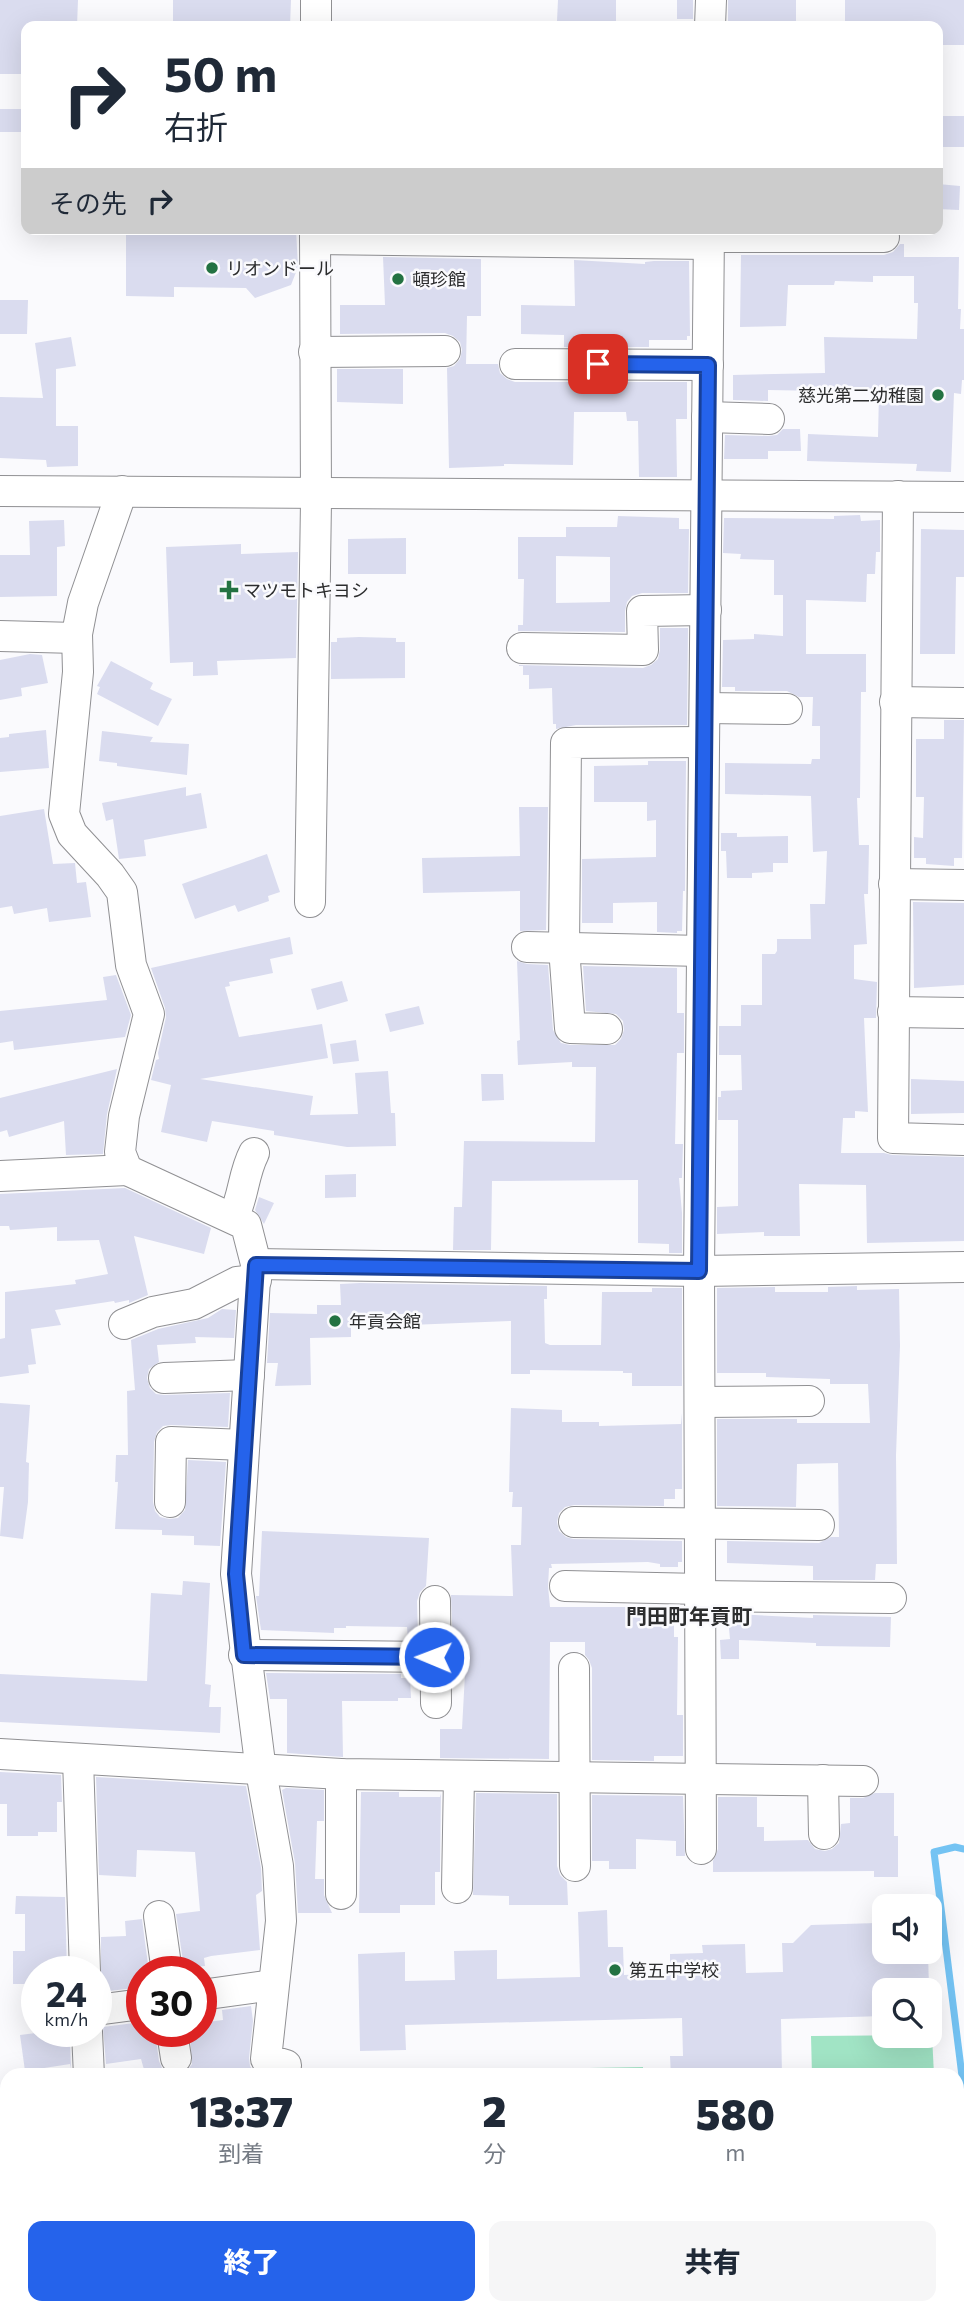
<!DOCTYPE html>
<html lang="ja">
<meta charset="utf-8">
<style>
body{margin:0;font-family:Commissioner,"Noto Sans JP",sans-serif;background:#f6f6f7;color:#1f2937;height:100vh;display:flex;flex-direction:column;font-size:26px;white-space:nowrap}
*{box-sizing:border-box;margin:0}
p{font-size:23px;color:#747a83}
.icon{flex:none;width:38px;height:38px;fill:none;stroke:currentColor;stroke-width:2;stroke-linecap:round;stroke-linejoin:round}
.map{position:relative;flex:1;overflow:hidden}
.drawer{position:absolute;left:0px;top:2068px;width:964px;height:247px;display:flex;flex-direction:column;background:#fff;border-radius:21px 21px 0 0;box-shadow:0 7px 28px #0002}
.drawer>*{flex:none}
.hud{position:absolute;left:21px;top:21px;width:922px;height:214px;border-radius:14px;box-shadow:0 7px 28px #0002;background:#fff;color:#1f2937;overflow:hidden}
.buttons{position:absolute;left:872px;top:1894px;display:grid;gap:14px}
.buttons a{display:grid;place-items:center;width:70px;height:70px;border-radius:14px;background:#fff;box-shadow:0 7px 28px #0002;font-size:35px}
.speed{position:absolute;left:21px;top:1956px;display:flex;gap:14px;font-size:35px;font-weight:700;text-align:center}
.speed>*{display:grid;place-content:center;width:91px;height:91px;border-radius:50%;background:#fff;box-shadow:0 7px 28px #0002;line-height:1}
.speed small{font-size:18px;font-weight:400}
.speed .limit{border:10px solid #d22;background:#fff;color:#111}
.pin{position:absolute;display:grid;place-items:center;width:60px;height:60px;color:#fff;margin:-30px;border-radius:14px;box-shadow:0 4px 10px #0006}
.me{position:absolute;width:77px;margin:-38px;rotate:271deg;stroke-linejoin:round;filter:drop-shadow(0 0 5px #0008)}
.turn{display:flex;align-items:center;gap:24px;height:147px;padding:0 28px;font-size:32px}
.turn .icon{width:91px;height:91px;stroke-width:2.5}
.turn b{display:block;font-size:49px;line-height:60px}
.then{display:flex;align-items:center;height:66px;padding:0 28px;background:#0003;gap:14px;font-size:26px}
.eta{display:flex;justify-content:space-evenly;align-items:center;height:119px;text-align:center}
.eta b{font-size:42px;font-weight:800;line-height:49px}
.button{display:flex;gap:14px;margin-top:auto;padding:14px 28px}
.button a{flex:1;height:80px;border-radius:14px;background:#2563eb;color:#fff;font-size:28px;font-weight:800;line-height:80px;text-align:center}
.button a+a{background:#f6f6f7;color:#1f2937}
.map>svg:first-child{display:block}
</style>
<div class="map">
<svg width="964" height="2314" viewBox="0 0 964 2314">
<rect width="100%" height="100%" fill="#fafafd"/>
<!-- green -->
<g fill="#a1e4c5">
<polygon points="932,2035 934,2075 812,2075 811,2036"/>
<polygon points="643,2067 643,2075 324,2075 324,2073"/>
<polygon points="299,2308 650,2308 646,2314 307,2314"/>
</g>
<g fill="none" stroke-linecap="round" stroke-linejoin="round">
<!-- stream -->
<polyline stroke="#74c3f3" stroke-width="7" points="964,1849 955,1847 934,1852 964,2092"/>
</g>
<!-- building -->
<g fill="#dadcef" fill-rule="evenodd">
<polygon points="0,0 78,0 77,26 26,26 26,74 0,74"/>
<polygon points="173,0 291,0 290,26 173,26"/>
<polygon points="558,0 616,0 616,22 557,21"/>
<rect x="677" y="0" width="16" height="19"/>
<polygon points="728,0 796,0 796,23 728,21"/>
<polygon points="845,0 964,0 964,45 938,45 938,26 845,24"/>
<rect x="0" y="109" width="26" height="23"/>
<rect x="938" y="116" width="26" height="31"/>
<polygon points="938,184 960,186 959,210 938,209"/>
<polygon points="126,229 296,229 298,267 291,285 255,298 246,288 174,287 174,297 126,296"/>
<polygon points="900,244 904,244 904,257 959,257 958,309 961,309 960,329 964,329 964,380 962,380 961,394 954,393 951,472 916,471 917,464 807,461 808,434 878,437 879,392 768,390 768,401 733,400 733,375 825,373 824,337 917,339 918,303 914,303 914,276 873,276 873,282 835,281 834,285 788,285 786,326 740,327 741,255 884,255 893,252"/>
<polygon points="383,257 481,259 481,316 467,316 466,364 498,364 500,373 507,379 515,382 687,382 687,419 676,419 677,477 639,477 638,421 627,421 626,412 574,412 573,465 504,464 504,466 449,468 447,368 454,366 460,359 462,350 460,342 453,336 445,333 340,334 340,305 385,305"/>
<polygon points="574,260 645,264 645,262 654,261 689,261 690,336 687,336 687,340 649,340 649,347 564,347 564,335 521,334 521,305 575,306"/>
<polygon points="0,300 28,300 27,334 0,334"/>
<polygon points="71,337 76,366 56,369 56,426 78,426 78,466 47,467 46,460 0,458 0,397 43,398 35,343"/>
<polygon points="337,369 403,369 403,404 337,402"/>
<polygon points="783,429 800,429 801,451 768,451 768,459 724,459 725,435 768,436 777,435"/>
<polygon points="860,515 861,521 880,520 880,552 876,552 875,574 867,574 866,602 806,600 806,654 866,654 866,692 861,692 860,798 857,798 859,845 869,845 868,894 864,894 867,944 854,945 854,979 877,982 876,1018 864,1018 868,1112 855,1111 855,1118 843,1118 841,1153 884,1153 892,1155 964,1157 964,1241 867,1243 866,1185 799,1184 800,1236 764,1236 764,1232 717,1234 717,1207 738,1206 738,1120 718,1120 718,1097 721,1097 721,1091 742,1090 741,1055 719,1055 719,1026 741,1026 741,1005 762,1005 762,954 775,954 777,951 777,939 811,939 810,904 825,904 827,851 813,852 811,796 725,794 725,763 811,764 812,759 820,759 820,726 812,726 813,697 799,697 787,691 735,691 735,687 722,687 723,640 754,639 754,634 783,636 783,595 774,595 774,560 740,559 741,554 723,553 724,518 834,519 834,516"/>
<path d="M618,516l61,2v11h10l-1,64h-46l-10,3 -5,6 -2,9v21l-107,-1v-6h5l1,-46h-6v-42h48v-10h51zM556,556l54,1v45l-54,1z"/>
<polygon points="64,520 65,546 57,547 57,596 0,597 0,555 30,555 29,521"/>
<polygon points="921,529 964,530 964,577 956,577 955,654 920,654"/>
<polygon points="406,538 406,574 348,574 348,539"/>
<polygon points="241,544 241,554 298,552 296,658 217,661 218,675 193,676 193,662 170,663 166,547"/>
<polygon points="660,628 688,628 687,725 576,725 556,729 556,724 553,724 552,688 529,689 529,675 523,675 523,666 519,666 519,665 643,668 651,665 658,659 660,650"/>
<polygon points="359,637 396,638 396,642 405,642 405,678 331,679 331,642 337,642 337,638"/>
<polygon points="30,654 42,655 48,683 21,688 22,696 0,700 0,660"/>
<polygon points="111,661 153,683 150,689 172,699 158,726 97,694 100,687 97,686"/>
<polygon points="944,720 964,720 962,858 954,858 954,866 926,864 926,858 914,858 914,837 923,838 924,797 916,797 916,739 944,739"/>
<polygon points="46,730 49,768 0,772 0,738 9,737 9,734"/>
<polygon points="102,731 153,737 150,742 189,744 187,775 117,766 117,763 99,761"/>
<polygon points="648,761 686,761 685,891 683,891 682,931 677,931 677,933 657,932 657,902 613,903 613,923 582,923 582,859 656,857 656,820 647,821 647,802 594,802 594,766 648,765"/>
<polygon points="186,787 186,796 201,793 207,828 144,840 146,856 119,859 113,819 106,821 102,803"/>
<polygon points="519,807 548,807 546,930 520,931 520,891 423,893 422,858 520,856"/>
<polygon points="44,809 53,864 75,863 77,883 86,882 91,917 49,922 47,908 14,914 12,906 0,908 0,816"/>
<polygon points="721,833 737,833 737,837 788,836 788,863 773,863 773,872 752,873 752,878 727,878 726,851 721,851"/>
<polygon points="267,854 280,892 268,896 269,901 238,912 235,905 195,919 182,884"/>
<polygon points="913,902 964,903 964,985 914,988"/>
<polygon points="290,937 293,954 270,959 273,973 229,982 230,986 225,987 239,1037 322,1024 328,1058 200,1079 313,1096 310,1115 358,1114 355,1073 388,1071 391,1113 395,1113 396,1146 347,1147 274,1135 274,1131 212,1121 207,1142 161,1132 171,1085 151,1080 156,1060 159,1059 158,1053 166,1017 165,1008 151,968"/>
<polygon points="517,961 527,964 548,965 553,1030 561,1043 570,1045 615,1045 621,1039 624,1030 623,1021 616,1014 586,1011 583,966 677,968 677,1013 684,1013 684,1053 677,1053 675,1144 683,1144 682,1178 679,1178 682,1213 682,1253 669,1253 669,1244 638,1243 638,1180 492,1181 491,1250 453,1250 454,1207 462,1207 464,1141 595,1142 596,1067 572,1067 572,1062 518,1065 517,1041 520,1040"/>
<polygon points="116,975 131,1015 125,1037 14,1050 13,1041 0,1043 0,1011 107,1000 103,977"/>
<polygon points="342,981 348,1001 317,1010 311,989"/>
<polygon points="419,1006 424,1024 390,1032 385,1014"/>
<polygon points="356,1040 359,1061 333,1064 330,1044"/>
<polygon points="117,1069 107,1114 103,1154 66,1155 64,1121 9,1137 7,1130 0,1132 0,1098"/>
<polygon points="481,1074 503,1074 504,1100 482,1101"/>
<polygon points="911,1079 964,1081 964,1113 911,1114"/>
<polygon points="356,1174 356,1197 325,1198 325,1175"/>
<polygon points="125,1188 211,1228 204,1254 134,1236 148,1295 129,1303 129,1300 115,1303 114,1301 55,1310 61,1325 31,1329 36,1364 28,1365 29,1373 0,1377 0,1339 5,1338 5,1292 76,1284 75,1280 108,1274 99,1240 57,1241 57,1227 10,1230 9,1226 0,1226 0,1194"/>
<polygon points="259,1197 274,1203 264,1224 255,1210"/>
<polygon points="360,1283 547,1286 547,1299 544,1299 545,1343 550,1345 601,1345 602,1292 652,1292 652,1288 682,1288 682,1386 632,1386 632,1373 623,1373 623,1371 530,1370 530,1374 511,1374 511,1321 410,1325 410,1314 351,1314 351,1337 310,1338 311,1385 275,1386 278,1363 267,1363 270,1313 317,1314 317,1305 341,1305 340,1284"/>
<polygon points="857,1286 857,1290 899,1289 900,1346 896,1455 897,1564 876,1564 875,1580 813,1580 813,1566 727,1563 727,1541 819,1543 831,1537 839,1537 838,1463 797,1464 796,1507 717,1506 717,1419 797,1419 797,1423 870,1423 868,1384 830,1384 830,1379 766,1377 766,1373 717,1373 717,1288 775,1287 775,1292 828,1292 828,1287"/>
<polygon points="222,1309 236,1310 234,1338 195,1337 196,1343 157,1345 159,1362 149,1369 147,1378 150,1388 156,1394 164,1395 230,1393 228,1427 171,1425 163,1426 157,1432 154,1442 153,1502 155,1511 160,1517 169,1519 178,1518 185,1510 188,1460 226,1462 220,1546 194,1545 194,1536 162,1535 162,1530 115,1529 118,1482 115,1482 116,1455 128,1455 127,1391 135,1390 131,1340 158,1329 208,1318"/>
<polygon points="0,1403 30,1405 26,1462 29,1463 28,1502 23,1539 0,1536 4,1487 0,1487"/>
<polygon points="511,1408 562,1410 562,1422 599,1422 599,1426 681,1424 682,1413 682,1489 675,1489 675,1499 664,1499 664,1506 574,1505 565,1507 559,1513 557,1522 559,1531 566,1537 573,1539 682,1541 682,1562 678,1562 678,1567 660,1567 660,1564 648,1562 551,1564 552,1568 549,1568 548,1586 550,1607 674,1607 674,1637 678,1637 677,1715 683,1715 683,1756 654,1756 654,1761 592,1760 592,1668 589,1660 585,1655 585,1642 550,1642 549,1759 440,1758 440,1729 462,1729 465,1674 463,1674 464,1649 453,1649 451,1595 513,1596 511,1545 521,1545 522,1507 512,1507 513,1492 509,1492"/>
<polygon points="262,1531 429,1538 426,1586 420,1592 417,1601 418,1639 408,1639 407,1627 346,1626 346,1628 334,1628 334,1633 261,1630 256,1596 259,1596"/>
<polygon points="183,1581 210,1583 205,1684 211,1685 209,1707 221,1707 220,1733 0,1722 0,1674 147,1681 151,1593 182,1595"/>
<polygon points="735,1614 813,1618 813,1615 891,1617 890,1647 816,1646 816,1643 739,1640 739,1659 721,1659 720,1640 730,1639 728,1618 735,1617"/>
<polygon points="266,1673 401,1674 401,1678 410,1678 411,1698 398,1698 398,1701 342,1701 343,1757 287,1753 287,1699 270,1699"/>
<polygon points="0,1772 61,1775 62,1802 57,1802 57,1832 38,1832 38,1836 7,1836 7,1804 0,1804"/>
<polygon points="96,1777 246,1786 261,1868 262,1891 256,1895 260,1950 211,1956 204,1958 205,1966 184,1968 176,1914 200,1911 195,1852 137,1850 136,1877 99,1875"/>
<polygon points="286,1788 324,1790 324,1821 317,1821 315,1879 324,1879 324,1895 332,1913 298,1913 295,1863 282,1790"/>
<polygon points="361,1792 399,1792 399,1797 440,1797 441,1793 440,1872 435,1872 435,1905 400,1905 400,1913 359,1913"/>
<polygon points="476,1793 557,1794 557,1866 560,1875 567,1882 568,1905 509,1905 509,1896 473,1895"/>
<polygon points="875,1793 894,1793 894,1836 898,1836 898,1877 874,1877 874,1871 713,1872 713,1861 718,1849 718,1797 757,1797 757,1827 764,1827 764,1841 808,1840 815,1849 825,1851 832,1849 839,1843 841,1824 850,1823 850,1798 863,1798"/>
<polygon points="592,1795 683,1796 685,1856 676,1856 676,1841 636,1839 636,1869 609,1869 609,1861 592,1861"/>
<polygon points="16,1896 65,1897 67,1972 37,1972 37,1984 13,1984 13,1951 25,1951 25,1914 15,1914"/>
<polygon points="607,1910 608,1947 623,1947 624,1975 670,1973 670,1954 703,1953 702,1945 745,1944 746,1973 783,1972 782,1943 793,1943 811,1925 877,1923 884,1930 884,1951 928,1951 929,1990 884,1990 884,2016 781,2019 782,2076 671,2076 670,2056 683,2056 682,2018 405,2025 406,2050 360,2051 358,1954 405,1952 405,1981 455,1980 454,1951 497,1950 497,1979 580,1977 578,1912"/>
<polygon points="142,1919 149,1972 142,1972 142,1987 101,1992 101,1937 126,1936 125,1921"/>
<polygon points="251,2006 253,2021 249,2058 250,2066 254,2072 232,2076 163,2076 162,2070 145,2073 141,2059 106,2064 103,2027 142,2022 142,2032 155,2032 159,2061 162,2068 169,2074 179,2075 187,2071 192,2064 190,2032 201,2032 201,2023 223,2020 222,2010"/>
<polygon points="44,2032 45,2039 64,2036 65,2040 70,2039 71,2069 70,2064 25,2071 20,2035"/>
</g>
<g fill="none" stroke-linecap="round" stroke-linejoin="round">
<!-- minor casing -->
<g stroke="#909093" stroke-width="32">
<g id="minor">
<polyline points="316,26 316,0"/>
<polyline points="710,26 711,0"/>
<polyline points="709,237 884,237"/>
<polyline points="315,239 709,244"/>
<polyline points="314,352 445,351"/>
<polyline points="515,364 708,365"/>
<polyline points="707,417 769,419"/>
<polyline points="0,491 964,497"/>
<polyline points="122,491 83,603 77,634 78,672 64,814 72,834 110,875 122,892 131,965 149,1014 124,1116 120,1152 127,1170 246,1225 256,1264 236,1574 261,1771 278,1866 281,1921 266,2059 286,2065 285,2076"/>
<polyline points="898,496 893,1138 964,1140"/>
<polyline points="0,636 76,638"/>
<polyline points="522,648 643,650 642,611 706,610"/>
<polyline points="895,702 964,703"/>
<polyline points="705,708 787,709"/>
<polyline points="894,884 964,885"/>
<polyline points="310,902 316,501 315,229"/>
<polyline points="527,947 702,951"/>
<polyline points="893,1012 964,1013"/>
<polyline points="607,1029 570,1028 564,948 566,743 704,742"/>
<polyline points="0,1176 127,1170"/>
<path d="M233,1218c11,-22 10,-44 21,-65"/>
<polyline points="256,1264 699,1271 964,1267"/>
<polyline points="124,1324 153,1312 194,1304 237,1282 256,1280"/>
<polyline points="164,1378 249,1375"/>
<polyline points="700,1402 809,1401"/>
<polyline points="170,1502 171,1442 244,1445"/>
<polyline points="574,1522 819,1525"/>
<polyline points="565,1586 701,1589"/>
<polyline points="701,1596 891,1598"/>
<polyline points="435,1601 436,1703"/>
<polyline points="244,1655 434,1657"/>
<polyline points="574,1668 575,1866"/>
<polyline points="0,1754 341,1774 863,1781"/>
<polyline points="78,1759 85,1972"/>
<polyline points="823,1780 824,1834"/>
<polyline points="701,1849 699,1271 709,229"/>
<polyline points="457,1888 459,1776"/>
<polyline points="341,1894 341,1774"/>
<polyline points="159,1916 167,1972"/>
<polyline points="201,1995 273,1985"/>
<polyline points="96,2010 142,2004"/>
<polyline points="87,2032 89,2076"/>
<polyline points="172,2032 176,2058"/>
<polyline points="0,2155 7,2155"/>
<polyline points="100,2314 100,2308"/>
<polyline points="261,2314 262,2308"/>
</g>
</g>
<!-- minor -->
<use href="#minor" stroke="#fff" stroke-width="30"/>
</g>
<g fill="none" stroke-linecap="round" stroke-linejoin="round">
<!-- route casing -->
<g stroke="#184099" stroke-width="18">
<polyline id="route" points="434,1657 244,1655 236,1574 256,1265 699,1271 708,365 598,364"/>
</g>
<!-- route -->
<use href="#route" stroke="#2563eb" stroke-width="12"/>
</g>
<!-- markers -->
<g fill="#237242" stroke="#fafafd" stroke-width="2.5">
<circle cx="212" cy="268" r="7"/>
<circle cx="398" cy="279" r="7"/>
<circle cx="938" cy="395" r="7"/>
<path d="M225.5 579.5h7v7h7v7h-7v7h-7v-7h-7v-7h7z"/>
<circle cx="335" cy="1321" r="7"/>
<circle cx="615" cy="1970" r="7"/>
</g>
<g text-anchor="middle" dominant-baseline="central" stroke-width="5" stroke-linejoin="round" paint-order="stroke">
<!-- poi labels -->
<g font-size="18" fill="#2c2d2e" stroke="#fafafd" text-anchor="start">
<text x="226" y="268">リオンドール</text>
<text x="412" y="279">頓珍館</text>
<text x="924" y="395" text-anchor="end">慈光第二幼稚園</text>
<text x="243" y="590">マツモトキヨシ</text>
<text x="349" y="1321">年貢会館</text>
<text x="629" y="1970">第五中学校</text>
</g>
<!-- quarter labels -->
<g font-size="21" font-weight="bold" fill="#2c2d2e" stroke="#fafafd">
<text x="689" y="1615">門田町年貢町</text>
</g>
</g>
</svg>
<div class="buttons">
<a><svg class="icon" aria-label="sound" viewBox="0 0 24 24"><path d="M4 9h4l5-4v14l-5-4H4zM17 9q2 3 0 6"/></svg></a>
<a><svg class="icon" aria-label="search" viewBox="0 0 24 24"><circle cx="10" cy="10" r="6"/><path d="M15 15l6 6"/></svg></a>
</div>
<div class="speed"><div>24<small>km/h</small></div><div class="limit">30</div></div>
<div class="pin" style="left:598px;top:364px;background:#d93025"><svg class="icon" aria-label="arrive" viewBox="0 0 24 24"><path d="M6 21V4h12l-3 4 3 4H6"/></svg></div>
<svg class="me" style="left:434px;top:1657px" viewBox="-20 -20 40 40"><circle r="17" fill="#2563eb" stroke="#fff" stroke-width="3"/><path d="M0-11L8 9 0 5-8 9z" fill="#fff"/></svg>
<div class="hud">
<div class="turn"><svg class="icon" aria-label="right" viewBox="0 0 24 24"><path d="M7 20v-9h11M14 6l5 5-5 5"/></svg><div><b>50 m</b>右折</div></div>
<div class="then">その先<svg class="icon" aria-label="right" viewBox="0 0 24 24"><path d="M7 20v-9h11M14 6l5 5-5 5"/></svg></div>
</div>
<section class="drawer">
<div class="eta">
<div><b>13:37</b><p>到着</p></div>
<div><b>2</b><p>分</p></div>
<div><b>580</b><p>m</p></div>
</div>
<div class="button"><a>終了</a><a>共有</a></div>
</section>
</div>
